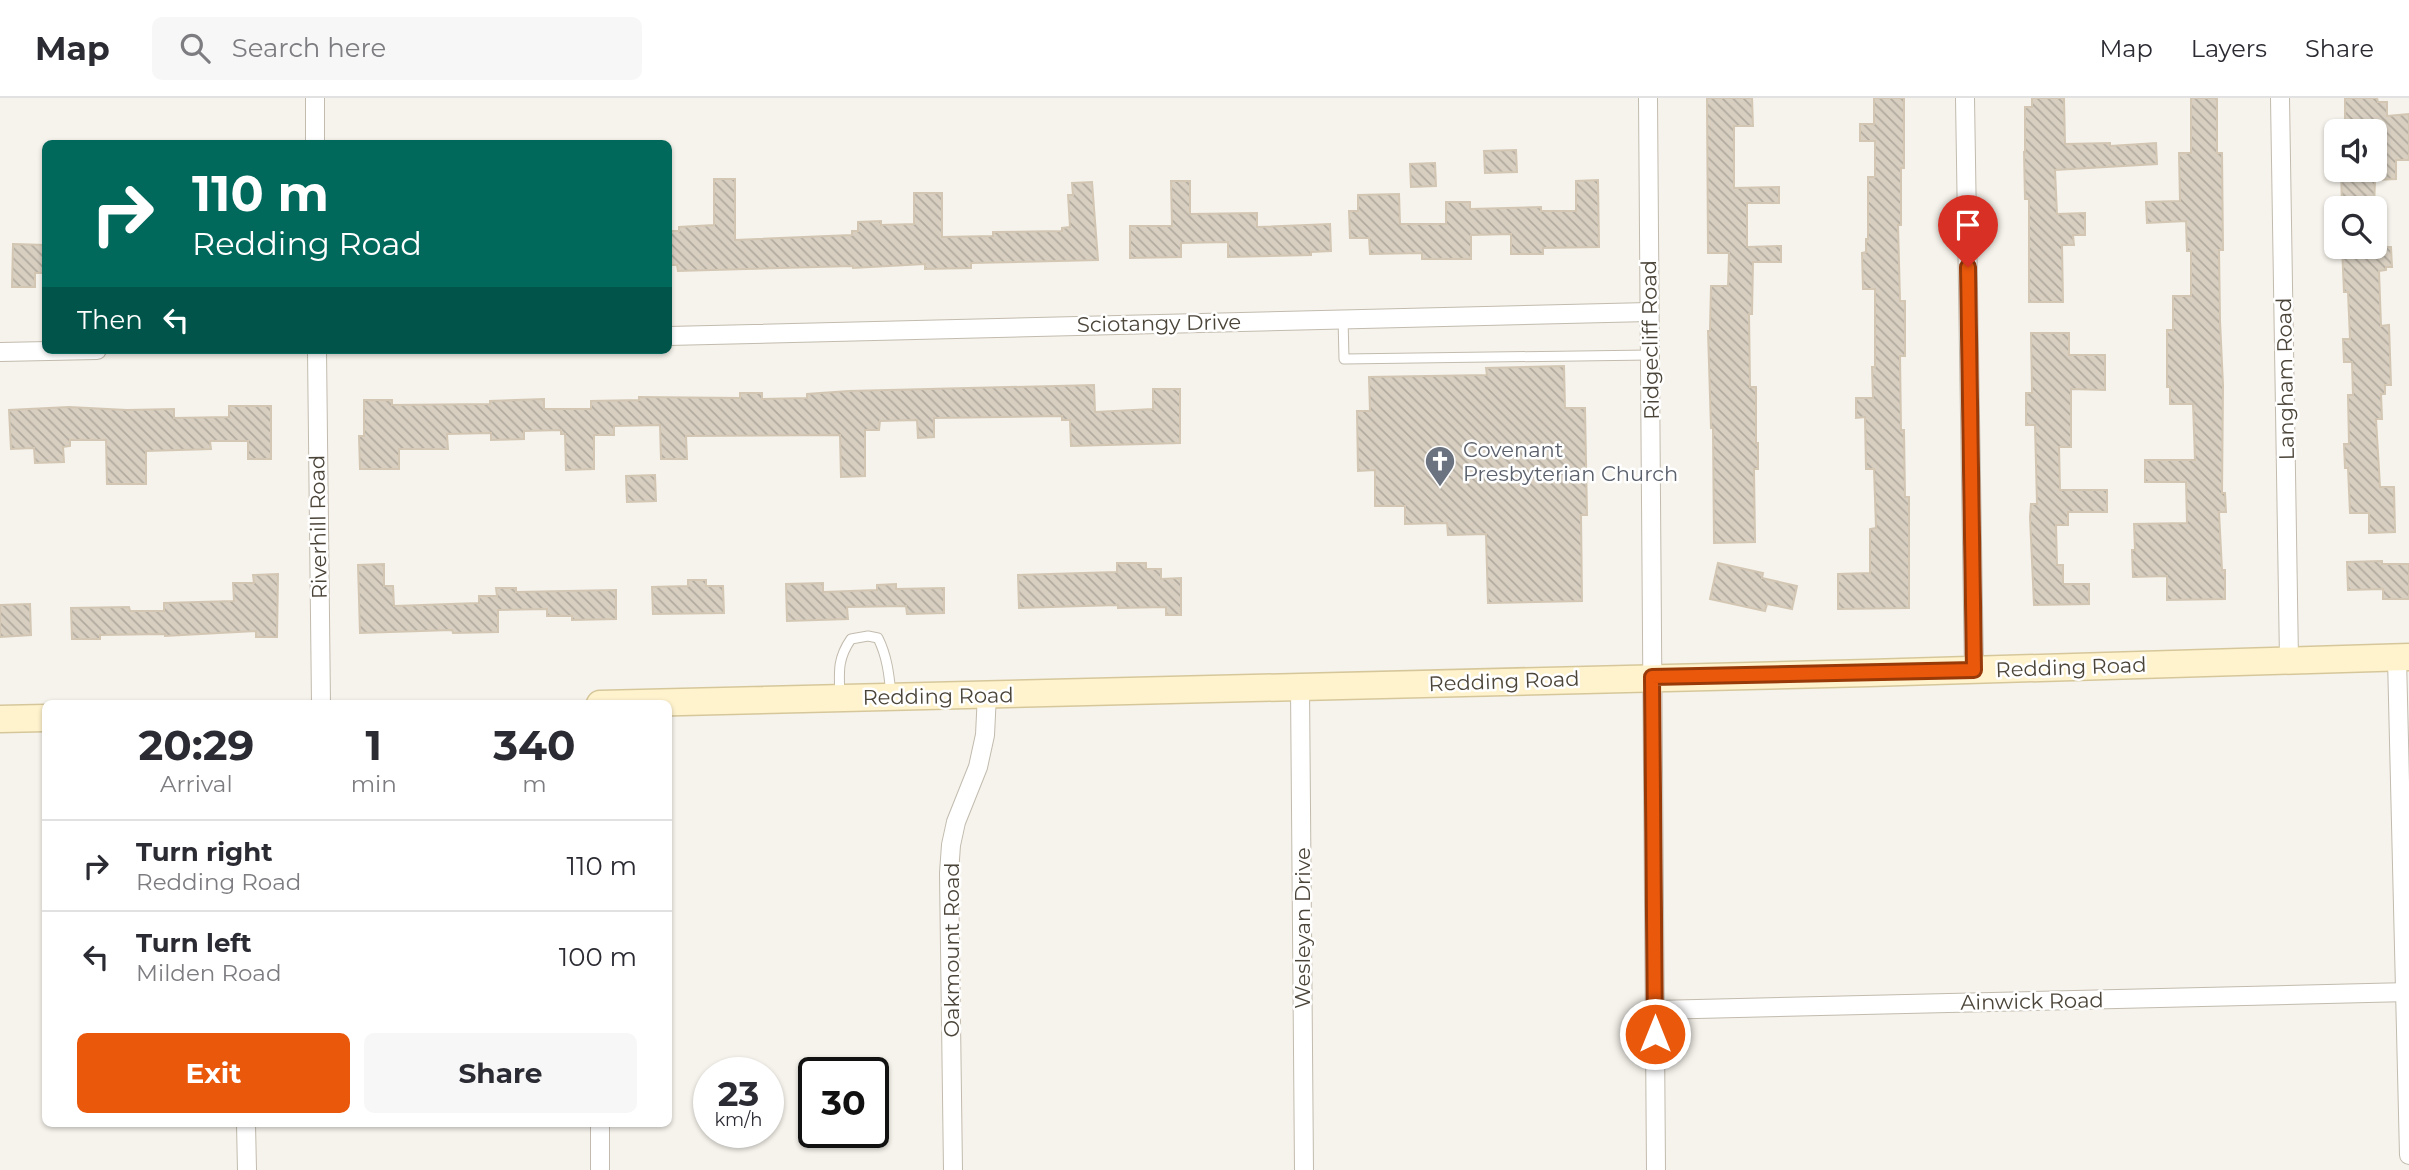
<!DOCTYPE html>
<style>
body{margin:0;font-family:Montserrat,sans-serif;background:#f7f7f7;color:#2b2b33;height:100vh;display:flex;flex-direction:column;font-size:26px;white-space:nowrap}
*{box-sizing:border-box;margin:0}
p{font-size:23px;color:#7c7c81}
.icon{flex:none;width:38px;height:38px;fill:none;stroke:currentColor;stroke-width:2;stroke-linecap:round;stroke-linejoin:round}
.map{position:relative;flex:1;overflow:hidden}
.panel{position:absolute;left:42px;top:602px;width:630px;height:427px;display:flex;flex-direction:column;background:#fff;border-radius:10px;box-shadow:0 2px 5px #0004}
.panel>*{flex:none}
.top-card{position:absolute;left:42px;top:42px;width:630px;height:214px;border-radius:10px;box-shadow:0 2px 5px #0004;background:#00695c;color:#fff;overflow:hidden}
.fabs{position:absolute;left:2324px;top:21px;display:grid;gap:14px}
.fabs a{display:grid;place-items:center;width:63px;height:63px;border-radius:10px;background:#fff;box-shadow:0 2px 5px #0004;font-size:35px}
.speed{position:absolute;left:693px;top:959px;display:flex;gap:14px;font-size:35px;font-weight:700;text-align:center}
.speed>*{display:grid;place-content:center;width:91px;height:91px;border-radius:50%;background:#fff;box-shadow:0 2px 5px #0004;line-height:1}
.speed small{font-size:18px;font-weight:400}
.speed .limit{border:4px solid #111;border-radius:10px;background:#fff;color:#111}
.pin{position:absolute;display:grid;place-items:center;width:60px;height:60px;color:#fff;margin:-72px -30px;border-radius:50% 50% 50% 0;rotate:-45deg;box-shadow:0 0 7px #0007}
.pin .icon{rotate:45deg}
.me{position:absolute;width:77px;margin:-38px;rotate:0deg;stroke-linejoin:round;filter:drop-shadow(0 0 5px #0008)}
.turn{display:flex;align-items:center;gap:24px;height:147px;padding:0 35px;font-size:32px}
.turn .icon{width:91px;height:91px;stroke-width:2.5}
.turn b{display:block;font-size:49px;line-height:60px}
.then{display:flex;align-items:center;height:66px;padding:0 35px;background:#0003;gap:14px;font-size:26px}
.eta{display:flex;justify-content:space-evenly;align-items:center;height:119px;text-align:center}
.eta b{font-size:42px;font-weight:700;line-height:49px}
.cta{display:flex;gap:14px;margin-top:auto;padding:14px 35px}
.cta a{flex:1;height:80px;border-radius:10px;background:#ea580c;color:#fff;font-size:28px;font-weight:700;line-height:80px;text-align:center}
.cta a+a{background:#f7f7f7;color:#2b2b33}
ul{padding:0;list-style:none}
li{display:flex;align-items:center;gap:21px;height:91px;padding:0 35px;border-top:2px solid #e1e1e2}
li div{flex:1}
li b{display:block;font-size:26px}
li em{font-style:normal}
header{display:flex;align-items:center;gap:42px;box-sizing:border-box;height:98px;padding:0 35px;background:#fff;border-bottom:2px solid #e1e1e2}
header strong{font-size:33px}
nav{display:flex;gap:38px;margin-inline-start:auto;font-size:24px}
.search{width:490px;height:63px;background:#f7f7f7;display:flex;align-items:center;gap:18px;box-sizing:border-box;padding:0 24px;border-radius:10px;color:#7c7c81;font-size:26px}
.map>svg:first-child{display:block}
</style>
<header>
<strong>Map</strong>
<div class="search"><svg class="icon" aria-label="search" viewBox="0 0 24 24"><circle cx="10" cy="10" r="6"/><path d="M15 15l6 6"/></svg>Search here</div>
<nav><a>Map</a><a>Layers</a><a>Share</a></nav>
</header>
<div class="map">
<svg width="2409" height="1072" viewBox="0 0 2409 1072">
<defs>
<pattern id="building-back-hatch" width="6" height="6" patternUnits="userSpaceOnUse" patternTransform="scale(1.75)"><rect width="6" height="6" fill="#d8cfc1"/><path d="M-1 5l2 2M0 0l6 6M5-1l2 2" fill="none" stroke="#b1aa9e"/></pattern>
</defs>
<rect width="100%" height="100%" fill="#f6f3ec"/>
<!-- building -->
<g fill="url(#building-back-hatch)" stroke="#d3c7b4" stroke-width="2">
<polygon points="1707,0 1752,0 1753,28 1734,28 1734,90 1779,89 1779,105 1747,105 1747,149 1781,148 1781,164 1753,164 1752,216 1749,216 1750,289 1756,289 1756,345 1758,345 1758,371 1754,371 1755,444 1714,445 1713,330 1711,330 1708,233 1710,233 1711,188 1728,188 1729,155 1708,155"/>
<polygon points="1874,0 1904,0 1904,70 1901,70 1901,127 1898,127 1900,203 1905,203 1905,258 1900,258 1901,332 1904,332 1905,399 1909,399 1909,510 1838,511 1838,476 1870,475 1870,431 1876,430 1874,371 1866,371 1865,319 1856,320 1856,300 1873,300 1872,269 1875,269 1875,191 1863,191 1862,155 1866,154 1866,141 1868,141 1868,79 1875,79 1875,43 1860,43 1860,26 1874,26"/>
<polygon points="2032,0 2064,0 2065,46 2110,45 2110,48 2156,45 2157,66 2055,72 2057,116 2085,115 2085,137 2073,137 2074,147 2062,147 2063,204 2029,204 2029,101 2025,101 2024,54 2025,54 2025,9 2032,9"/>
<polygon points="2191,0 2217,0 2217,55 2222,55 2223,152 2219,152 2220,223 2223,287 2222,395 2225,395 2226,414 2219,414 2222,472 2225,472 2225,501 2167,502 2167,478 2133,479 2132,452 2135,452 2134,426 2187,425 2186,384 2145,384 2145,362 2195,362 2193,306 2170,306 2170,289 2167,289 2167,232 2173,232 2173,198 2191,198 2191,153 2187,153 2186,123 2147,125 2146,104 2180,103 2179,55 2191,55"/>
<polygon points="2345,0 2377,0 2378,4 2387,4 2387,18 2409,16 2409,62 2396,62 2396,81 2375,82 2374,110 2342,110 2341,72 2375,72 2375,76 2375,22 2345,22"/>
<polygon points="1516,52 1517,74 1485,75 1484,53"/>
<polygon points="1435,65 1436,88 1411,89 1410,66"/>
<polygon points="714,81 735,81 735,142 852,137 852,133 858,133 858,124 881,123 881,127 914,126 914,95 942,95 942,139 993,138 993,134 1062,133 1062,130 1070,129 1068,97 1073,97 1072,85 1092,84 1098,162 971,165 971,170 925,171 925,166 853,170 853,168 678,173 677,167 668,167 668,133 679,133 679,129 714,127"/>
<polygon points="1598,82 1599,149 1543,150 1543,156 1511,156 1511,136 1471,137 1471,161 1422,161 1422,155 1370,156 1369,140 1350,140 1349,113 1358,113 1358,97 1399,96 1400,126 1446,126 1446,104 1470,104 1470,111 1541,109 1541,113 1576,113 1576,83"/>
<polygon points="1171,83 1190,83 1190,116 1257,115 1257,129 1330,126 1331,153 1311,154 1311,157 1228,159 1228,144 1181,145 1181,159 1130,160 1130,128 1172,128"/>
<polygon points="13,146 46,147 46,175 35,175 35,189 12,189"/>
<polygon points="2342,149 2391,149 2392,169 2386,169 2386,172 2379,173 2381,228 2389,227 2391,287 2385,287 2385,296 2381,296 2382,321 2376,321 2380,389 2394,389 2395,434 2369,435 2369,415 2350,415 2348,370 2345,370 2344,346 2349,346 2348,297 2353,297 2352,264 2344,264 2343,241 2350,241 2348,194 2344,194"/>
<polygon points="2031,235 2069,235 2069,257 2105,257 2105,292 2071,291 2071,349 2059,349 2060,392 2107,392 2107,414 2068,414 2068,427 2056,427 2057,467 2063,467 2063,486 2089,486 2089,506 2034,507 2030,419 2031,406 2037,406 2035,327 2026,327 2026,295 2032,295"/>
<polygon points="1564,268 1565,310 1585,310 1587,417 1581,417 1582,503 1488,505 1486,436 1448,437 1447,425 1405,426 1405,408 1375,408 1375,372 1358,373 1357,313 1370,313 1369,279 1487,277 1486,270"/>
<polygon points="1094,287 1095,314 1153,311 1153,291 1180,291 1180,345 1071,348 1070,322 1062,322 1062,318 934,320 934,339 918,340 917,322 880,323 879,332 865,332 865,378 841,379 840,337 686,338 687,361 661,361 660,327 614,328 614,337 594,337 594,371 566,372 565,336 561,336 561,332 524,333 524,341 491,342 491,335 447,336 448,351 399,351 399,371 360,371 359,338 364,338 364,302 392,302 392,307 490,306 490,303 544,301 544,311 591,311 591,303 639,302 639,299 740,300 740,295 762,295 762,301 807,300 807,296 849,293"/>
<polygon points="229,308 271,308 271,361 248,361 248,343 210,343 211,351 146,353 146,386 107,386 106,342 70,342 70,348 63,349 64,364 35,365 34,350 11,351 9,312 69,309 127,312 174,311 174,320 229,319"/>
<polygon points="655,377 656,403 627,404 626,378"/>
<polygon points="2382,463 2382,466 2409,466 2409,501 2383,501 2383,491 2348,492 2347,464"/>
<polygon points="1117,465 1146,465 1146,471 1161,471 1161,481 1181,480 1181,517 1166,517 1166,509 1118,510 1118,507 1019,510 1018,477 1117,474"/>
<polygon points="1718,465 1763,475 1762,480 1797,488 1792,511 1767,506 1765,513 1710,501"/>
<polygon points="384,466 384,488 393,488 394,508 479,505 479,498 497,498 496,490 516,490 516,494 616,492 616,521 572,522 572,518 547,518 547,511 498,512 498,534 453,535 452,532 360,535 358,467"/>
<polygon points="278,476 277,539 256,539 256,533 165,538 165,536 100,537 100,541 72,541 71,510 129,509 130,513 164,513 164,505 234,503 233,485 254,485 253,477"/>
<polygon points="688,482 706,482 706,488 723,488 724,515 653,516 652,489 688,488"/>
<polygon points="823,485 823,494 877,492 877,487 896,486 896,491 944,490 944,515 907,516 906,508 847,509 848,521 787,523 786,486"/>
<polygon points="30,506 31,537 0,539 0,507"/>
</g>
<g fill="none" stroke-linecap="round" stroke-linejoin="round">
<!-- lane casing -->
<g stroke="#c2bbae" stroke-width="11">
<g id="lane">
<polyline points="1343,220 1344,261 1650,257"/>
<path d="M840,598c-1,-23 -3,-37 11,-57l17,-3 10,2c9,18 11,36 13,56"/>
</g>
</g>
<!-- street casing -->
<g stroke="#c2bbae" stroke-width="20">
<g id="street">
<polyline points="315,0 315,46"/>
<polyline points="1648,0 1656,1072"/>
<polyline points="1965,0 1974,572"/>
<polyline points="2280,0 2289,562"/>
<polyline points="668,238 1649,214"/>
<polyline points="317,252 321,606"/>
<polyline points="0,254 97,252"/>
<polyline points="2397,560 2409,1057"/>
<polyline points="1300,589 1304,1072"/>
<polyline points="1655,912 2409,894"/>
<polyline points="246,1026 247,1072"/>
<polyline points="600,1026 600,1072"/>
<polyline points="953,1072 949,775 951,747 956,724 978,669 985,637 987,596"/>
</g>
</g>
<!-- secondary casing -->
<g stroke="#d6c79b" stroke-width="29">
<g id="secondary">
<polyline points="600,606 1869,575 2409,559"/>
<polyline points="0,621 46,620"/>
</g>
</g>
<!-- lane -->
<use href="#lane" stroke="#fff" stroke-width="9"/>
<!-- street -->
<use href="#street" stroke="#fff" stroke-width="18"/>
<!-- secondary -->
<use href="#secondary" stroke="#fff3cd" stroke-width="26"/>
</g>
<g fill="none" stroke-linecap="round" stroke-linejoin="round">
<!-- route casing -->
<g stroke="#983908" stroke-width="18">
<polyline id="route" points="1655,936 1652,579 1974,572 1968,169"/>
</g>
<!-- route -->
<use href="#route" stroke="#ea580c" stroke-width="12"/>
</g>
<!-- icons -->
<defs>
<g id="church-pin" transform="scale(1.575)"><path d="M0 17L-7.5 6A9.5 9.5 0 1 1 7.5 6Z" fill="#6b7280" stroke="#fff"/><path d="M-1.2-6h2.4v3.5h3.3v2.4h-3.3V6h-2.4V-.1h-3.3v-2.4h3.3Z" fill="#fff"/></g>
</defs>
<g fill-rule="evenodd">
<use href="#church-pin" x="1440" y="363"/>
</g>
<g text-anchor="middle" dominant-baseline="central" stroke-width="5" stroke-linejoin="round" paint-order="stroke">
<!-- street labels -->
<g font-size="21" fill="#4b4439" stroke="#fff">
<text transform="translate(1159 225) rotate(-1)">Sciotangy Drive</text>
<text transform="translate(1650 242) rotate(-91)">Ridgecliff Road</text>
<text transform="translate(2285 281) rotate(-91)">Langham Road</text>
<text transform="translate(318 429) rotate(-91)">Riverhill Road</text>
<text transform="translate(2071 569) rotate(-2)">Redding Road</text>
<text transform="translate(1504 583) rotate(-2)">Redding Road</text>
<text transform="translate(938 598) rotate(-1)">Redding Road</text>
<text transform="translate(1302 830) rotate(-90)">Wesleyan Drive</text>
<text transform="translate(951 852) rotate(-90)">Oakmount Road</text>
<text transform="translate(2032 903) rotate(-1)">Ainwick Road</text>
</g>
<!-- worship labels -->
<g font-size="21" fill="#5b616d" stroke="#fff" text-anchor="start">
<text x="1463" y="351">Covenant<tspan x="1463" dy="24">Presbyterian Church</tspan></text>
</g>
</g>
</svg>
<div class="fabs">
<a><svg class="icon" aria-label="sound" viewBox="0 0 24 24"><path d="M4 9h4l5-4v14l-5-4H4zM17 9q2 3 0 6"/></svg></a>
<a><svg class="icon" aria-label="search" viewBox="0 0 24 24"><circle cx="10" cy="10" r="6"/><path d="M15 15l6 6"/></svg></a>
</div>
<div class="speed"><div>23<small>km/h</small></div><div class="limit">30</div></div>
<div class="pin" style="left:1968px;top:169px;background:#d93025"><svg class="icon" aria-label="arrive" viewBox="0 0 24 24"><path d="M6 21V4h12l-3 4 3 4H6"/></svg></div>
<svg class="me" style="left:1655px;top:936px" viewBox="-20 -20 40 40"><circle r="17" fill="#ea580c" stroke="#fff" stroke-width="3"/><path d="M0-11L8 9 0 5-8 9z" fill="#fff"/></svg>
<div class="top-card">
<div class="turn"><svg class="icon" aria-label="right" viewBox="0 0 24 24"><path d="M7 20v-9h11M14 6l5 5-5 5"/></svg><div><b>110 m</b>Redding Road</div></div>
<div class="then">Then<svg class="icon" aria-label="left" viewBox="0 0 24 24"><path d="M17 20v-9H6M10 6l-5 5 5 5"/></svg></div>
</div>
<section class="panel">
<div class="eta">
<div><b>20:29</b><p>Arrival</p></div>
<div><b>1</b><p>min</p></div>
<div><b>340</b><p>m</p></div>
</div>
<ul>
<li><svg class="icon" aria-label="right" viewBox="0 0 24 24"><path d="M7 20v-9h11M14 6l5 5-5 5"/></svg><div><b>Turn right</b><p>Redding Road</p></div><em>110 m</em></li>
<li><svg class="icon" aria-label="left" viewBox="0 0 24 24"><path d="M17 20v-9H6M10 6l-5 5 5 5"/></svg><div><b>Turn left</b><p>Milden Road</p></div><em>100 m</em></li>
</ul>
<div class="cta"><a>Exit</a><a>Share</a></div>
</section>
</div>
